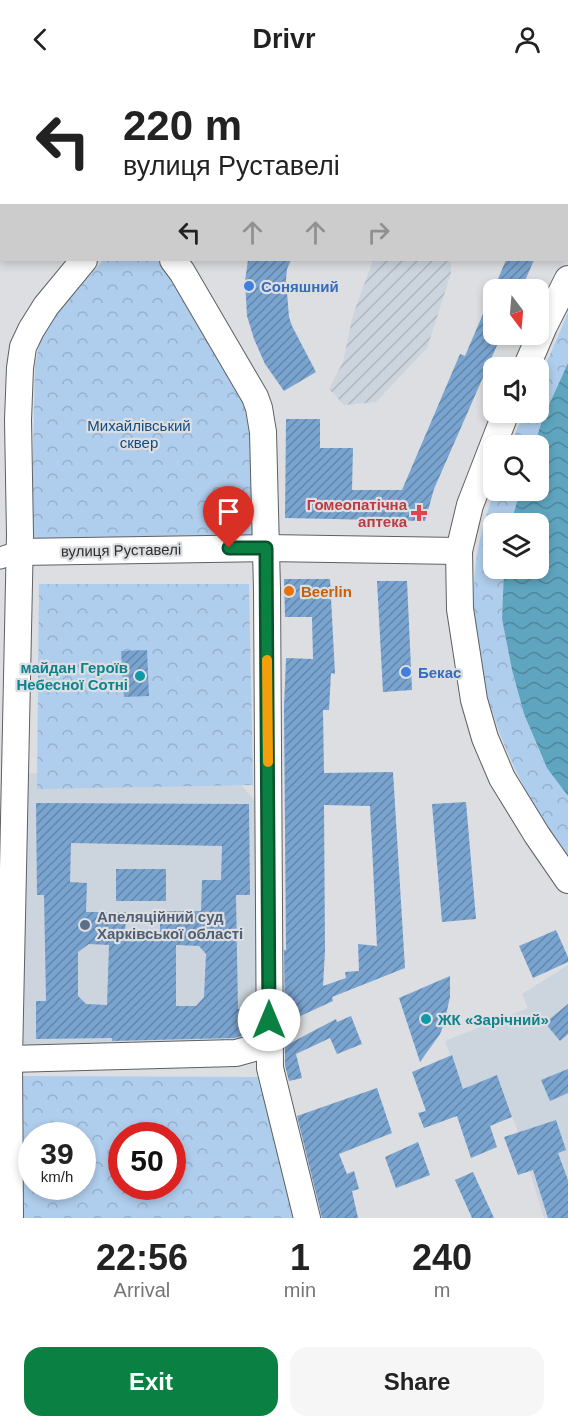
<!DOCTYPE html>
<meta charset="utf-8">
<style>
body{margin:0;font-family:Helvetica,sans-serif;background:#f6f6f6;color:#222;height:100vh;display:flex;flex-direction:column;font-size:22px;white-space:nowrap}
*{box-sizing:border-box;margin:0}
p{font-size:20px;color:#767676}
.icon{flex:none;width:33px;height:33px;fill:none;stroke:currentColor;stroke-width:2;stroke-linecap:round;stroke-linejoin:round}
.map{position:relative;height:1140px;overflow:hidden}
.side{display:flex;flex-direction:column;background:#fff;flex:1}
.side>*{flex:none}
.guide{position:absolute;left:0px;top:0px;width:568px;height:183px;box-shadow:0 3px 9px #0003;background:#fff;color:#222;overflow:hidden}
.needle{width:39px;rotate:164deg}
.controls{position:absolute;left:483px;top:201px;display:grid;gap:12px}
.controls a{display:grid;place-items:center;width:66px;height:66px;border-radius:12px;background:#fff;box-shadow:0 3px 9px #0003;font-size:30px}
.speed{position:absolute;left:18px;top:1044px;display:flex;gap:12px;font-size:30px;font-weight:700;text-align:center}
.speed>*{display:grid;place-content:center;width:78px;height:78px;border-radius:50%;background:#fff;box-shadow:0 3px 9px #0003;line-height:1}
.speed small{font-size:15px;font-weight:400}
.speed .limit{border:9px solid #d22;background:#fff;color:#111}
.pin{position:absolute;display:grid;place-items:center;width:51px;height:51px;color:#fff;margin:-62px -26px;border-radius:50% 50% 50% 0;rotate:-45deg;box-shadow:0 0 6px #0007}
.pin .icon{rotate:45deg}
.me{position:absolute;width:66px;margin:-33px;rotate:0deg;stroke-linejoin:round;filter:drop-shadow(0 0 4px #0008)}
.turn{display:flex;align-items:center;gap:21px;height:126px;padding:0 24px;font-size:27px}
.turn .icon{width:78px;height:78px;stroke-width:2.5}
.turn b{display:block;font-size:42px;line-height:51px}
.lanes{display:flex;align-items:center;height:57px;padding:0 24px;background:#0003;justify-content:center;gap:30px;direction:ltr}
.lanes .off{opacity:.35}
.eta{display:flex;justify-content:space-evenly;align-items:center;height:102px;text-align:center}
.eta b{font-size:36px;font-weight:800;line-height:42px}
.cta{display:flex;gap:12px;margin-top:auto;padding:12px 24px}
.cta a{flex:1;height:69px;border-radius:18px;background:#0b8043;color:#fff;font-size:24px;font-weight:800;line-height:69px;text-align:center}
.cta a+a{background:#f6f6f6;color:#222}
header{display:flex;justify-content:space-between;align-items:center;height:78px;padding:0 24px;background:#fff;font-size:27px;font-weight:800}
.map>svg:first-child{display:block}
</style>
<header><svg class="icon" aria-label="back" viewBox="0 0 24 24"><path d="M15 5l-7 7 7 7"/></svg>Drivr<svg class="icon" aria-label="person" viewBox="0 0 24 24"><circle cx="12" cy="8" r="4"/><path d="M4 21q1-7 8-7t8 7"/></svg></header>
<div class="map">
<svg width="568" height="1140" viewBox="0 0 568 1140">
<defs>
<pattern id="industrial-furrows" width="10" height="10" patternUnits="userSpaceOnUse" patternTransform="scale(1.5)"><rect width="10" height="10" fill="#ccd4dd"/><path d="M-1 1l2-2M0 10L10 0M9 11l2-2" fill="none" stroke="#b0b6be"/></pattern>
<pattern id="park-crowns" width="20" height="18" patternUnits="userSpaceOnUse" patternTransform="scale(1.5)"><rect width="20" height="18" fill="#afcdec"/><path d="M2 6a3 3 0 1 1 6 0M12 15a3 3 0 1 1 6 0" fill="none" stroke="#97b0cb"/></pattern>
<pattern id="water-waves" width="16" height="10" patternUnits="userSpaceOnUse" patternTransform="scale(1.5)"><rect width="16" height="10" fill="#5fa5bf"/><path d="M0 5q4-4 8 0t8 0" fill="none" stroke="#4f879c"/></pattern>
<pattern id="building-hatch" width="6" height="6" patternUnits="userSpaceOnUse" patternTransform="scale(1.5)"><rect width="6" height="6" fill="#7aa4d0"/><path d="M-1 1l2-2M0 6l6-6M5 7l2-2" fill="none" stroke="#6486a9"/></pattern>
</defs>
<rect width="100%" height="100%" fill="#dcdee1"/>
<!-- built -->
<g fill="#ccd4dd">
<polygon points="22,695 232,697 262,730 262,954 241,970 29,976 19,966"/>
<polygon points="568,887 568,1140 544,1140 518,1054 497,997 463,1011 445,963 528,930 522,916"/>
</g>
<!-- industrial -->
<polygon fill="url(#industrial-furrows)" points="373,182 451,182 451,195 427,270 376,324 344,327 329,311 343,284 353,237"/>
<!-- park -->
<g fill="url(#park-crowns)" fill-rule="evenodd">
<polygon points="103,182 157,182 163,185 174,199 252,342 254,460 31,466 35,286 40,264 49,245"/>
<polygon points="568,235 568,285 543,340 534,367 510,368 524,335 538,334 539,302"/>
<path d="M494,413h26l-9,32 -17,1v44l10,1 -2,50 10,51 12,44 20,48 24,34v61c-61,-82 -105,-192 -92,-295 3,-25 11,-48 18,-71z"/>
<polygon points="39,506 249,506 253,707 37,711"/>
<path d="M19,998l245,1 34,141h-281zM32,1058h50v50h-50zM122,1058h50v50h-50z"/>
</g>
<!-- water -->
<polygon fill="url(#water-waves)" points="568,285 568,718 547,690 524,636 512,592 502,541 504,491 538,490 538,446 511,445 520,413 538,412 538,368 534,367 543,340"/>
<!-- building -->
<g fill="url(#building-hatch)" fill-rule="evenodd">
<polygon points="248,182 291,182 287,191 286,202 289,239 292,248 316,294 284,313 265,286 254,261 247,238 245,203"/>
<polygon points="506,182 534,182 521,212 494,212 494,256 502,256 434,411 425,443 285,440 286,341 320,341 320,370 353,370 352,412 402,412 460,276 465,278"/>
<path d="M284,501h46l5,95 -4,-1 -2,37h-6l1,63 69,-1 12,196 -73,29 1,4 -48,22 -1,-73h2l-2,-242 2,-50 27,1 -1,-42h-27zM324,727l46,1 7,140 -19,-2 1,27 -14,1 1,6 -23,8 2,-35z"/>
<polygon points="377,503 407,503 412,612 383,614"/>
<polygon points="147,572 149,618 124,619 121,573"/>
<polygon points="466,724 476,841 442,844 432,726"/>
<path d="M36,725l213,1 1,91h-14l2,114h6l1,26 -11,3 -122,3v-3l-76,1v-38h10l-2,-106h-7zM71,765l151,3 -1,34h-19l-1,31h-41v28l-35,-1 1,-26h-40l1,-29 -17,-1zM89,866l20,1 -2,60 -21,-1 -8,-8v-44zM176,867l23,1 7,8 -2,43 -8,9h-20z"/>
<rect x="116" y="791" width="50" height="32"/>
<polygon points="556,852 568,879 568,884 533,900 519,868"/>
<polygon points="450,898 450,919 444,946 440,956 420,984 399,920"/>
<polygon points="568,926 568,956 560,963 545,945"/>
<polygon points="351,938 362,966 337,976 330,960 296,976 302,1000 289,1003 285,988 285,968 336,941 337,944"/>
<polygon points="452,977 463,1011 497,997 512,1039 490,1048 497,1069 471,1080 457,1038 424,1050 418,1035 426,1033 412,994"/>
<polygon points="568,991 568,1015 550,1023 541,1002"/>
<polygon points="377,1010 392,1055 339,1076 347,1096 354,1093 359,1111 352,1113 358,1140 322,1140 297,1038"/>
<polygon points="556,1042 566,1072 558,1075 568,1102 568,1140 548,1140 533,1092 518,1097 504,1059"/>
<polygon points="418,1064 430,1097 396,1110 385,1079"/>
<polygon points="473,1094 494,1140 472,1140 455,1102"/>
</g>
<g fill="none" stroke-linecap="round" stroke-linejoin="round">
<!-- minor casing -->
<g stroke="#5e6063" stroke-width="23">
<polyline id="minor" points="0,480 19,474"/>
</g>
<!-- major casing -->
<g stroke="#5e6063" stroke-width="28">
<g id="major">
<polyline points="42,0 43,2"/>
<polyline points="173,182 182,194 255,319 259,330 263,354 267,511 270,990 307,1140"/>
<polyline points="526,290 544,248 568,201"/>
<polyline points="506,334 470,427 459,473 460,531 474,622 485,660 502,700 537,757 568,802"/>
<polyline points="19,474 266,470 459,473"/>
<polyline points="9,981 236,975 269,966"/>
<polyline points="10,1140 9,981 20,457 18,342 20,290 23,269 31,252 46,228 84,182"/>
</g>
</g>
<!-- minor -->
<use href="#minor" stroke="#fff" stroke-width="21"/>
<!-- major -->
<use href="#major" stroke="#fff" stroke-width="26"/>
</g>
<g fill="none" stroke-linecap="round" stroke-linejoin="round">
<!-- route casing -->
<g stroke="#07532c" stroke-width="15">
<polyline id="route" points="229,470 266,470 269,942"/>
</g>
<!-- route -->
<use href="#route" stroke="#0b8043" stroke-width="10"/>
<!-- slow -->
<polyline stroke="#f59e0b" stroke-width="10" points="267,582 268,684"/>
</g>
<!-- markers -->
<g fill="#3f7fe0" stroke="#dcdee1" stroke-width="2">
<circle cx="249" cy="208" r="6"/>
<circle cx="406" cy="594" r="6"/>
</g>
<path fill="#e0444e" stroke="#dcdee1" stroke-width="2" d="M416 426h6v6h6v6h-6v6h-6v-6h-6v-6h6z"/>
<circle fill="#e8710a" stroke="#dcdee1" stroke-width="2" cx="289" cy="513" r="6"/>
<g fill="#0f9aa8" stroke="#dcdee1" stroke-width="2">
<circle cx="140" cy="598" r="6"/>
<circle cx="426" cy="941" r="6"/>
</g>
<circle fill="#5c6f8a" stroke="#dcdee1" stroke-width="2" cx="85" cy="847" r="6"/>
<g text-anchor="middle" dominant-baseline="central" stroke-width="4.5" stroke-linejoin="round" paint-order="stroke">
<!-- shop labels -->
<g font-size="15" font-weight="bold" fill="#366cbe" stroke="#dcdee1" text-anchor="start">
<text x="261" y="208">Соняшний</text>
<text x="418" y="594">Бекас</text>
</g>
<!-- park labels -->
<g font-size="15" fill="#0e4d84" stroke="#dcdee1">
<text x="139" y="347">Михайлівський<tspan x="139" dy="17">сквер</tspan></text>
</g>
<!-- health labels -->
<g font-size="15" font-weight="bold" fill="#be3a42" stroke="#dcdee1" text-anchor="end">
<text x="407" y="426">Гомеопатічна<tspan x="407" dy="17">аптека</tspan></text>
</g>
<!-- street labels -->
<g font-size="15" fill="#2e2f30" stroke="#dcdee1">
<text transform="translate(121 472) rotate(-1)">вулиця Руставелі</text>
</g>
<!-- food labels -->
<g font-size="15" font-weight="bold" fill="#c56008" stroke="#dcdee1" text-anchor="start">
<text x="301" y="513">Beеrlin</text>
</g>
<!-- culture labels -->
<g font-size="15" font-weight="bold" fill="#0d838f" stroke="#dcdee1" text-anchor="end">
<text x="128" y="589">майдан Героїв<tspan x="128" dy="17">Небесної Сотні</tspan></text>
<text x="438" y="941" text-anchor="start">ЖК «Зарічний»</text>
</g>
<!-- service labels -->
<g font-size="15" font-weight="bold" fill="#4e5e75" stroke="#dcdee1" text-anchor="start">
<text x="97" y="838">Апеляційний суд<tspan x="97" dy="17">Харківської області</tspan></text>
</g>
</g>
</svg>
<div class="controls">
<a><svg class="needle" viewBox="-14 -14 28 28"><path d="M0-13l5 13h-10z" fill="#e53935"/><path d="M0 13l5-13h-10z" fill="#767676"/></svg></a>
<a><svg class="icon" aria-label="sound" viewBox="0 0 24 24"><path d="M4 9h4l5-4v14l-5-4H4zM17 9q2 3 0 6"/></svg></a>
<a><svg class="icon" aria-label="search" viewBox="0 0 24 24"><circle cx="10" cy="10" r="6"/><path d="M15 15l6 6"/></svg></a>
<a><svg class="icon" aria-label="layers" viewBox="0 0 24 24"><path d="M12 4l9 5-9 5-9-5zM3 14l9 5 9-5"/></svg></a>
</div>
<div class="speed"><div>39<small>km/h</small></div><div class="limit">50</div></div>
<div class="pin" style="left:229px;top:470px;background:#d93025"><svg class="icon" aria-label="arrive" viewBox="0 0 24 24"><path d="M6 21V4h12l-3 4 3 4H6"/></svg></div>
<svg class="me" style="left:269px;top:942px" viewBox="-20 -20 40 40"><circle r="19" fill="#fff"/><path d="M0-13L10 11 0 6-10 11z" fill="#0b8043"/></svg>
<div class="guide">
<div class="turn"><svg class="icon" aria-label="left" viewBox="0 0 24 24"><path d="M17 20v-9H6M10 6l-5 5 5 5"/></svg><div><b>220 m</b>вулиця Руставелі</div></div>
<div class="lanes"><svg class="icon" aria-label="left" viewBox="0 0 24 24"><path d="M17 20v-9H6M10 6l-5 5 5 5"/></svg><svg class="icon off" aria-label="ahead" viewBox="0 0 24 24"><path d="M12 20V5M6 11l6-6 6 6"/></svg><svg class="icon off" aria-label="ahead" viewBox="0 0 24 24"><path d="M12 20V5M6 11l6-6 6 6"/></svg><svg class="icon off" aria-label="right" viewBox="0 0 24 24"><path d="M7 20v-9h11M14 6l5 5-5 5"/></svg></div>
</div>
</div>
<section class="side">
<div class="eta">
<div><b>22:56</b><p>Arrival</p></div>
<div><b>1</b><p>min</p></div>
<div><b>240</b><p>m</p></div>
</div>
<div class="cta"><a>Exit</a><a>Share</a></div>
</section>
